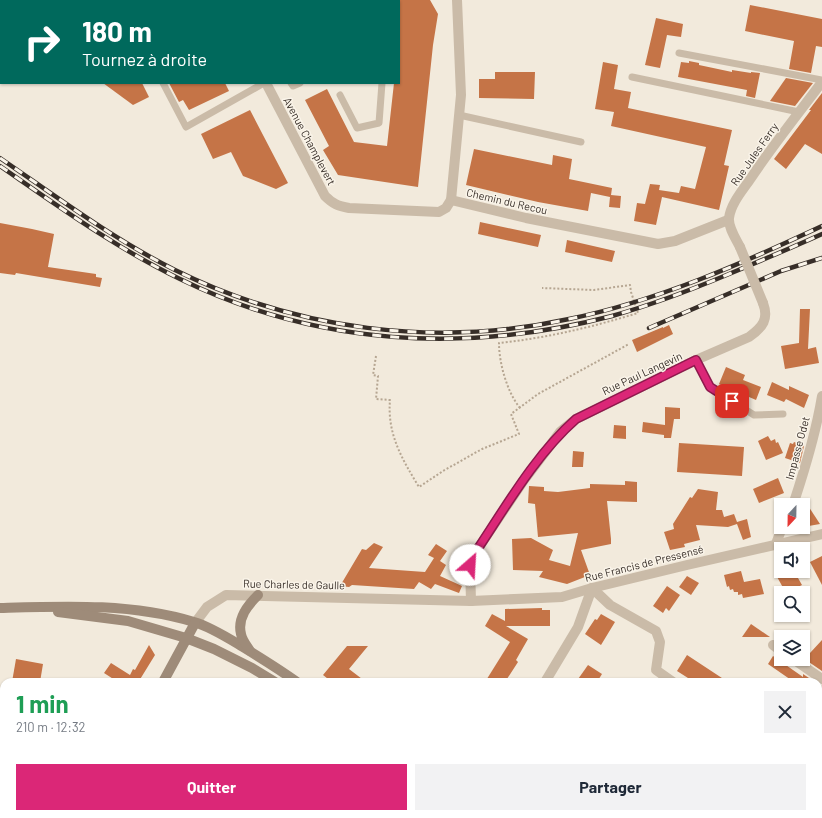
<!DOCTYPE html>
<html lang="fr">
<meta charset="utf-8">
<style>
body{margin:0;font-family:Barlow,sans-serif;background:#f2f2f3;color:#1f2937;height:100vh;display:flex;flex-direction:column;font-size:15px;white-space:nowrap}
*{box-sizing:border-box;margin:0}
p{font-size:13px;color:#747a83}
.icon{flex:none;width:22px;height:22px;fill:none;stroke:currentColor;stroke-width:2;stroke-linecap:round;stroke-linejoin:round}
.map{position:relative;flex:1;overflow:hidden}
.details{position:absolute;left:0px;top:678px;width:822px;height:140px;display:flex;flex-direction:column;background:#fff;border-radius:12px 12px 0 0;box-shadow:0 1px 3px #0004}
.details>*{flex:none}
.hud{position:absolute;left:0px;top:0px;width:400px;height:84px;box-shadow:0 1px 3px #0004;background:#00695c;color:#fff;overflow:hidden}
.needle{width:26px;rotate:202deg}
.controls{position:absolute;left:774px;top:498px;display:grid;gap:8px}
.controls a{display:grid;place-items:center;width:36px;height:36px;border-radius:0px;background:#fff;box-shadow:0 1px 3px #0004;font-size:20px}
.pin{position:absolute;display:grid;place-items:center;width:34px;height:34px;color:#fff;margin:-17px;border-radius:8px;box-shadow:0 2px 6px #0006}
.me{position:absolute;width:44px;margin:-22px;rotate:26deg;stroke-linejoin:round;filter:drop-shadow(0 0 3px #0008)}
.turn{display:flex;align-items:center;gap:14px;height:84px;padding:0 16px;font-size:18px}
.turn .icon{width:52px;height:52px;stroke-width:2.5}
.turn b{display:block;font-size:28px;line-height:34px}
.round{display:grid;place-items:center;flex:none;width:42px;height:42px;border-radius:0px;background:#f2f2f3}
.overview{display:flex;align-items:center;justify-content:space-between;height:68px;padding:0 16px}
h1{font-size:24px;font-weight:700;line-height:30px;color:#1e9e55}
.primary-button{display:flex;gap:8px;margin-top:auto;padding:8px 16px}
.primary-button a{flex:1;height:46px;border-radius:0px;background:#db2777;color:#fff;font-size:16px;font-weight:700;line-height:46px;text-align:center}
.primary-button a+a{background:#f2f2f3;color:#1f2937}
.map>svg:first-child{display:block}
</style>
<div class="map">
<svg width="822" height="818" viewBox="0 0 822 818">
<rect width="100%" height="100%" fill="#f2eadc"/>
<!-- building -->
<g fill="#c57447">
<polygon points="399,0 430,0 438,14 433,45 418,187 338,175 323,150 329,146 305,100 327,89 354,142 387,146 394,83 399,83"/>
<polygon points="750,5 822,19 822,47 816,46 811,73 789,69 794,41 745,31"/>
<polygon points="656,18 683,24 681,37 667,35 660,68 645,65"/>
<polygon points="689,61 699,63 699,65 732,72 732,70 751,73 751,72 760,73 755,98 746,96 747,90 678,77 681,62 689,63"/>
<polygon points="603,62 618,65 614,89 631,92 628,108 732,130 724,165 729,166 719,210 662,197 656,225 634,221 637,203 645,204 650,184 660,185 659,190 679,193 681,186 695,189 706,147 611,126 614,112 595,109"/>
<polygon points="495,72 535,72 534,99 479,98 479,79 495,79"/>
<polygon points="786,78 813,83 795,106 770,101"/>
<polygon points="103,83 142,83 149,97 133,105"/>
<polygon points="169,83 225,83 229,91 189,110 183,100 179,102"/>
<polygon points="822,93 822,154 805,144 786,169 774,159 811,110 809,110"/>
<polygon points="250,110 288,183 276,189 243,176 231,152 213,159 201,134"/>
<polygon points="474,149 552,165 553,155 572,159 569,179 612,188 611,195 621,196 620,208 609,207 610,197 591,193 588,211 538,202 466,185"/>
<polygon points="480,222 541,235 538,247 478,234"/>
<polygon points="0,223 32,229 54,234 48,267 96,274 96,277 102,278 100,287 16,273 15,275 0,273"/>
<polygon points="567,240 615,251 612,262 565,252"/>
<polygon points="800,309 810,309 808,349 816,347 819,363 785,369 781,346 799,343"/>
<polygon points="669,325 673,334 637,352 632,340 663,327 663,328"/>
<polygon points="726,367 745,375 743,380 761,387 756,400 719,384"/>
<polygon points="772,382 789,390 789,386 809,395 804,408 786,399 784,402 767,395"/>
<polygon points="665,407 680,408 680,419 674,419 671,438 664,438 664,435 642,432 643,422 665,425"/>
<polygon points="614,425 626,426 626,439 613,438"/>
<polygon points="768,436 771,441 775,439 776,443 778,442 783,453 766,460 758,441"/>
<polygon points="794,442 804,446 800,463 785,458 790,443 793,444"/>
<polygon points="679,443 744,447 742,476 677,472"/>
<polygon points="573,451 584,452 583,467 572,467"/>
<polygon points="778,478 784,493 759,503 753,489"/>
<polygon points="625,481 637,482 637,502 607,501 611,539 611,544 581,550 590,575 567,584 539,577 543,571 513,570 512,539 531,538 553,550 549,560 570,566 578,533 538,537 535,504 528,503 529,486 544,487 544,491 558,492 590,488 590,484 625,485"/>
<polygon points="698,489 718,492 716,510 722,510 724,517 734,514 737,522 747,519 751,537 743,540 737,524 728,527 696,525 700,540 684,544 685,547 670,550 664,532 674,529 673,524 690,497 692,498"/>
<polygon points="803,498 820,524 803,527"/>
<polygon points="374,543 383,547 369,568 425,572 434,558 428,555 436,544 447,551 440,561 446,565 440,576 462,586 459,593 435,584 431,589 419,582 414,589 352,585 349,587 340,586 362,549 366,550"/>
<polygon points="822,556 822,585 810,562"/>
<polygon points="741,571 744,582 760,579 764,594 743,598 742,594 738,595 738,592 734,592 733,589 730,590 729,586 727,587 724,575"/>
<polygon points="777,571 794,571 802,585 786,593 776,575 778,575"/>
<polygon points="687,576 699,583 691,595 679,587"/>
<polygon points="667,586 680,595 669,611 666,608 663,613 653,606"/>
<polygon points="542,608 542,610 550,610 550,626 506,626 528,639 516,660 518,662 505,682 485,682 510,642 485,626 492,614 505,621 505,609"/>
<polygon points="601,614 615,622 601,645 585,634 595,619 597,620"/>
<polygon points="751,624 770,637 742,637"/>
<polygon points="822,640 822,671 803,658 803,648 810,653"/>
<polygon points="149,645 155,655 139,681 140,682 118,682 104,673 111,663 130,675 133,669 135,670"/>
<polygon points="347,646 368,646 349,669 366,682 332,682 323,675"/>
<polygon points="687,655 728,682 685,682 688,678 677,671"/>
<polygon points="773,656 803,677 803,674 815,682 794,682 768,664"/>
<polygon points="16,659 43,664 40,682 12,682"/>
<polygon points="588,665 602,674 597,682 576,682"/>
</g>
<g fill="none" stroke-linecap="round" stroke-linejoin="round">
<!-- path -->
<g stroke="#b6a692" stroke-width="2" stroke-dasharray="2 2" stroke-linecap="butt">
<path d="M376,356l-3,19 5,1 -2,23 14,1c-3,34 12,59 29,87l24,-16 39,-22 37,-15 -8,-20 27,-20 91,-50"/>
<path d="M520,408c-13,-16 -21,-45 -21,-65 48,-5 93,-16 139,-30l-7,-21 -1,-7 -36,5 -52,-2"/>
<polyline points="419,814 427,818"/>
</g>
<!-- lane -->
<g stroke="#cabba8" stroke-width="7">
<polyline points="118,0 118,1"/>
<polyline points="679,53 822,80"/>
<polyline points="632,77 799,112"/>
<polyline points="163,83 186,127 264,83"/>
<polyline points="291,83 293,86 300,83"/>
<polyline points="340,95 357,128 379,123 382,83"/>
<polyline points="459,115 581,142"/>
<polyline points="696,360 710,387 754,415 783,414"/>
</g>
<!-- street -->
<g stroke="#cabba8" stroke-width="10">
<polyline points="223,0 224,1"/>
<path d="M266,83l59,113c8,8 13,10 24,12l90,4 7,-4 5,-8 10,-105 -4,-95"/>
<polyline points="451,200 526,218 658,244 675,241 728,220"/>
<path d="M740,247c-4,-8 -12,-20 -11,-29 2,-15 14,-28 22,-40 22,-33 47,-64 71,-96"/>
<path d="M793,505c12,-36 23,-72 29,-109"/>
<polyline points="776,544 782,527"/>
<polyline points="592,588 610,605 656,631 660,642 656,670 673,682"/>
<path d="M471,601l-1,-36 3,-9 51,-76 22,-29 14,-19 16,-13 120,-59 53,-23c14,-10 20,-18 14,-34"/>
<polyline points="195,623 207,607 226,595 471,601 562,597 592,588 687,565 822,534"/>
<polyline points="773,645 781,651"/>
<polyline points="793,659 822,679"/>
<polyline points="545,682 578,627 592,588"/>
<polyline points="794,814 801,818"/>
</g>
<!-- secondary -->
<g stroke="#9e8b79" stroke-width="10">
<path d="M0,608c65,-2 131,-5 194,14 17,5 34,16 49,25 18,11 36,22 54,35"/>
<polyline points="58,612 128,621 186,638 214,649 252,668 275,682"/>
<path d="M250,651c-3,-5 -8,-11 -9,-17 -4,-16 7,-29 17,-39"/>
<polyline points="163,682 195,623"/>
<polyline points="437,814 442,818"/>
<polyline points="457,814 462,818"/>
<polyline points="89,818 91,814"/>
</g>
<!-- rail casing -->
<g stroke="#372e28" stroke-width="4.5">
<g id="rail">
<path d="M0,158c57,39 113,81 175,112 121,60 261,78 394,49 88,-18 172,-55 253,-93"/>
<path d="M0,166c58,40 116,82 180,113 137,67 285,75 432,37 39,-11 79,-26 117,-42 31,-13 62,-26 93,-40"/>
<polyline points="649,328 781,271 822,258"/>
</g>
</g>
<!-- rail -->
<use href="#rail" stroke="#faf4e9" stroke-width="3" stroke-dasharray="9" stroke-linecap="butt"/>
<!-- street-bridge -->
<polyline stroke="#cabba8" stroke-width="10" points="740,247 763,303"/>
</g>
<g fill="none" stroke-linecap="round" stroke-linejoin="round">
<!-- route casing -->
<g stroke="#8e194d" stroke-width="10">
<path id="route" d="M470,565l3,-9c31,-46 61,-100 103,-137l120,-59 14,27 22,14"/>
</g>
<!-- route -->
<use href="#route" stroke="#db2777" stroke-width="7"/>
</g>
<g text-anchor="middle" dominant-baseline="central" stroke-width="3" stroke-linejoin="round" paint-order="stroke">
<!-- street labels -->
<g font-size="11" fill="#372e28" stroke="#faf4e9">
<text transform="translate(310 141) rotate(62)">Avenue Champlevert</text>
<text transform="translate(754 154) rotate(-55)">Rue Jules Ferry</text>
<text transform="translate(507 201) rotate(13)">Chemin du Recou</text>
<text transform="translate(642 373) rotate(-25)">Rue Paul Langevin</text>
<text transform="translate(797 448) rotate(-75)">Impasse Odet</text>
<text transform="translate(644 563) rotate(-14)">Rue Francis de Pressensé</text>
<text transform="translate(294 584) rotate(1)">Rue Charles de Gaulle</text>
</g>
</g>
</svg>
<div class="controls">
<a><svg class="needle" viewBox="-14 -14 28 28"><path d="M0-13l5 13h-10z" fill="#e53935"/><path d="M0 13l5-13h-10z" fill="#747a83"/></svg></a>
<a><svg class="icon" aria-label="sound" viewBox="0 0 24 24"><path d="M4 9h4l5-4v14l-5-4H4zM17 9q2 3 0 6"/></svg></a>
<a><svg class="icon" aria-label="search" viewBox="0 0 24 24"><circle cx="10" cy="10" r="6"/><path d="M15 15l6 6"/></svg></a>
<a><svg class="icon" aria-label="layers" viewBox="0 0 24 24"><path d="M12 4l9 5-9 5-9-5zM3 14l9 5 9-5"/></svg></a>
</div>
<div class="pin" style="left:732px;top:401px;background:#d93025"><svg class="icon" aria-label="arrive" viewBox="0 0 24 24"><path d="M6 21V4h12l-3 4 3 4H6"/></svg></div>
<svg class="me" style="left:470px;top:565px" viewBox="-20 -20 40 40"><circle r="19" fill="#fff"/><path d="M0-13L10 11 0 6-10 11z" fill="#db2777"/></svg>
<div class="hud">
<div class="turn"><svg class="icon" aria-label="right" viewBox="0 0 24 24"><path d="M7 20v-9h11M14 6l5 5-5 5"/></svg><div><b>180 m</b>Tournez à droite</div></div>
</div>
<section class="details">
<div class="overview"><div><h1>1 min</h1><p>210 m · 12:32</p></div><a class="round"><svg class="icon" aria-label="close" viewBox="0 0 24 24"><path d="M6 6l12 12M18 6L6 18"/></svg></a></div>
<div class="primary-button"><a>Quitter</a><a>Partager</a></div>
</section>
</div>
